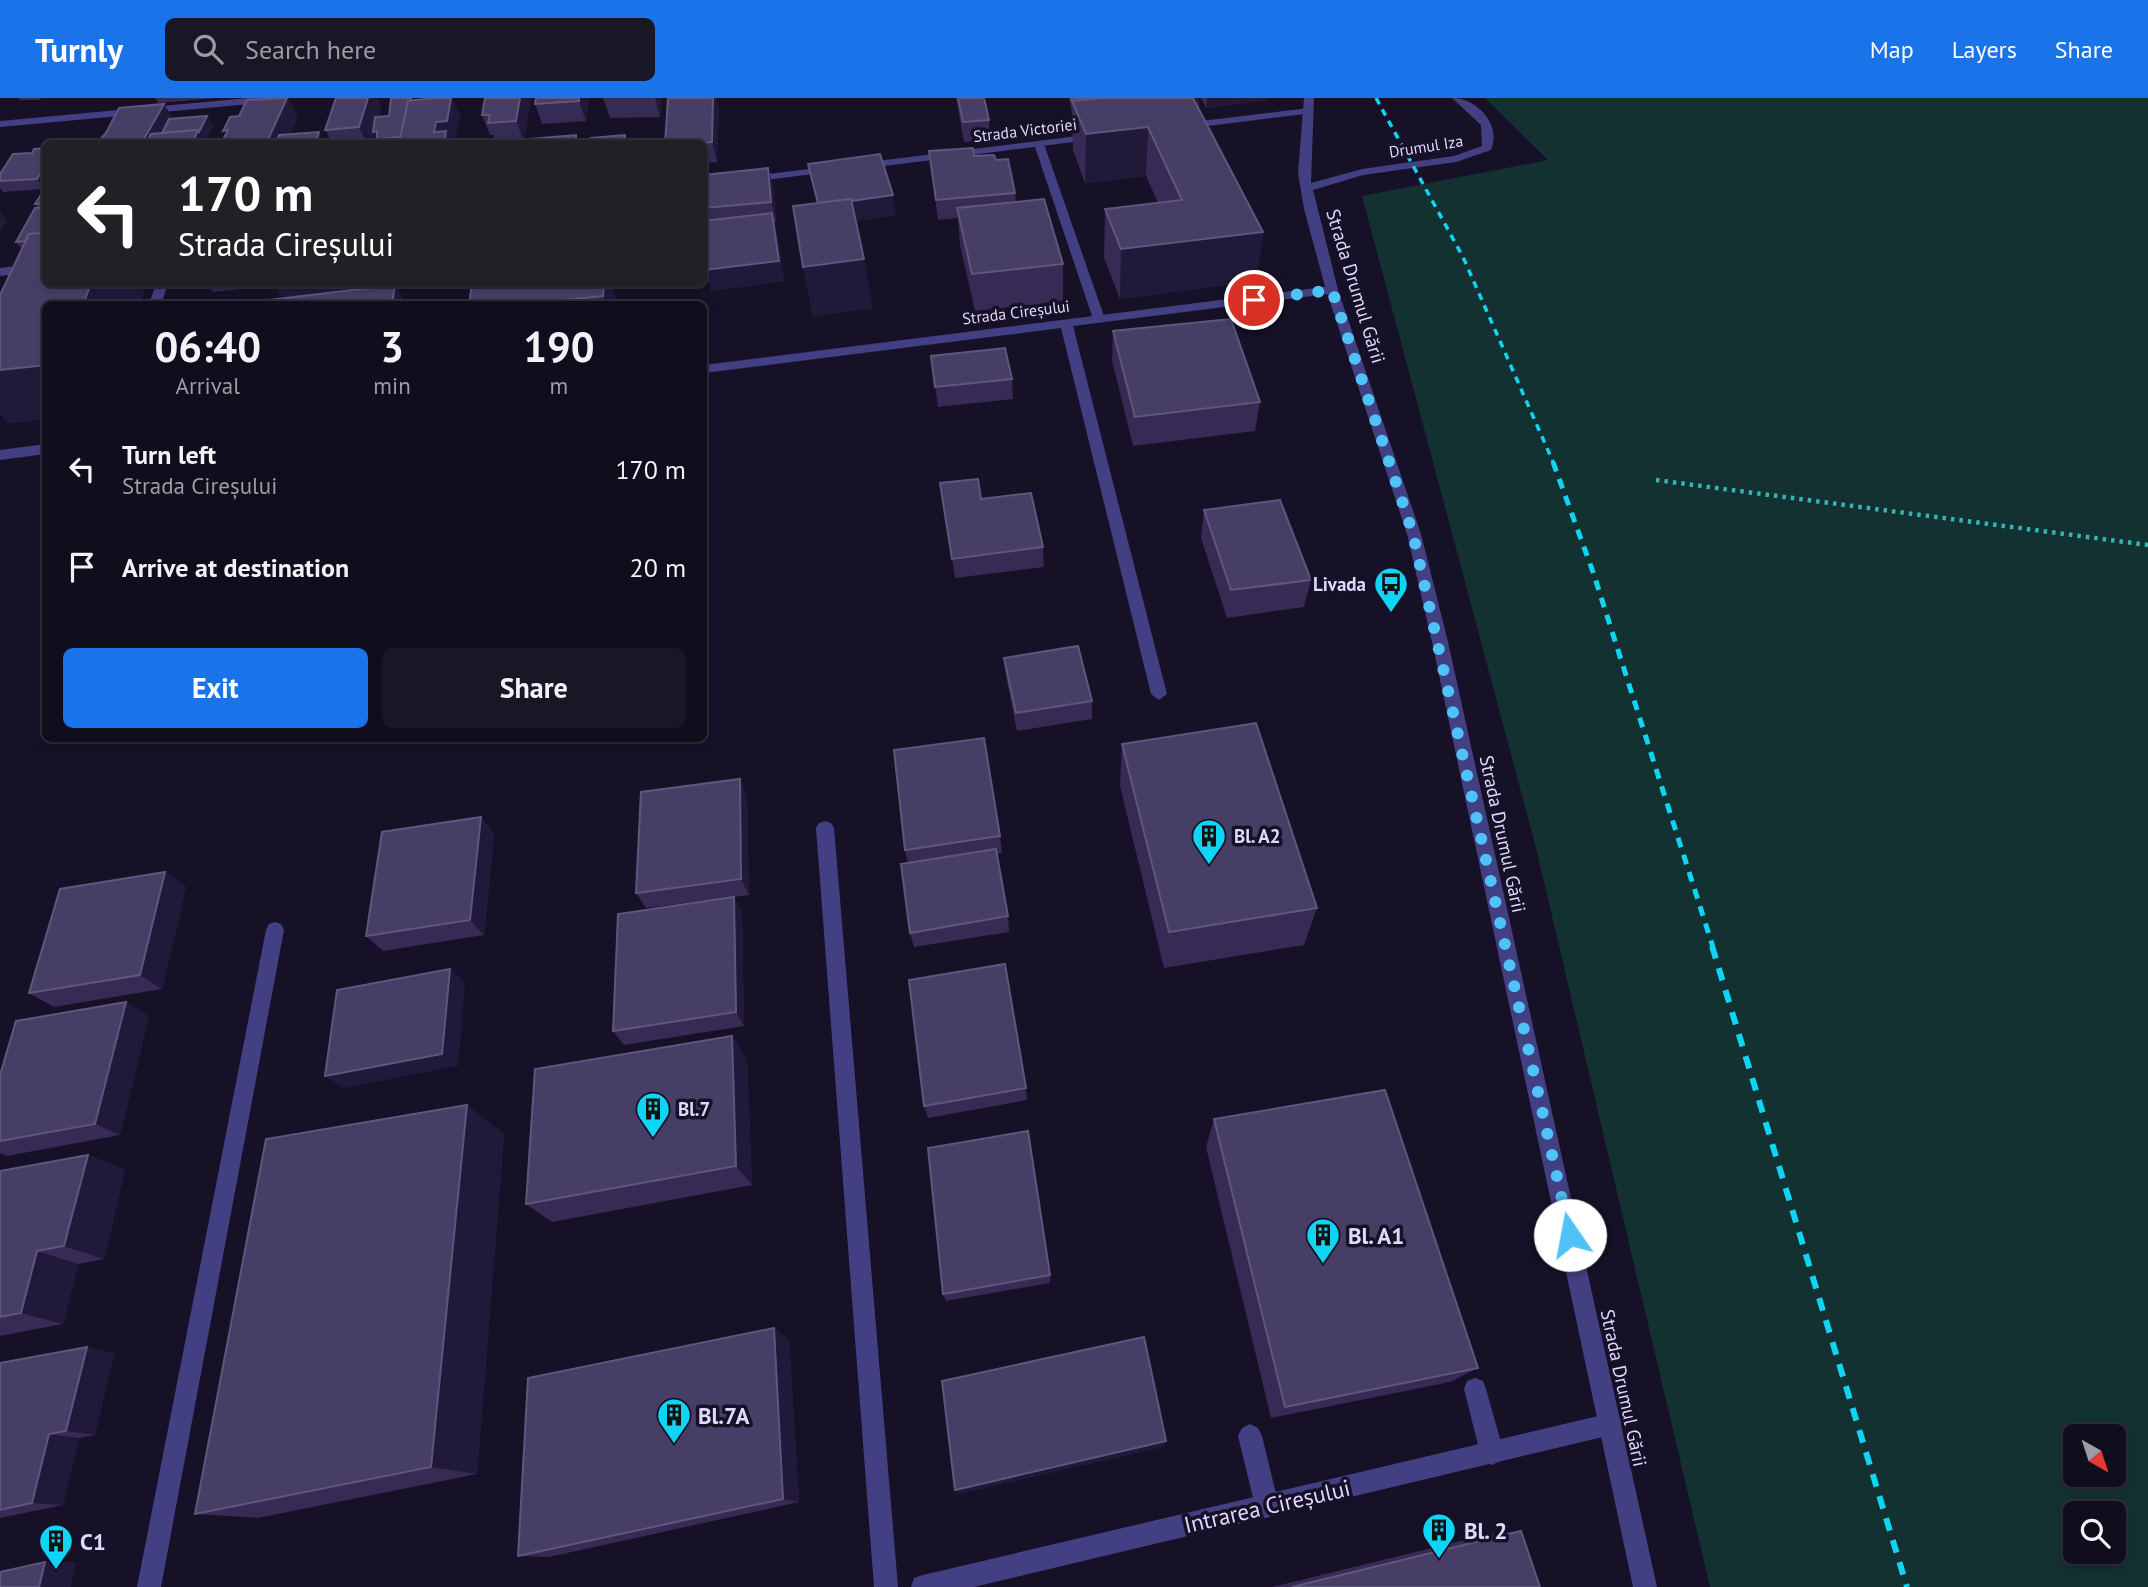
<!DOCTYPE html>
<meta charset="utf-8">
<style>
body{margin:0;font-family:"PT Sans",sans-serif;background:#191626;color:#f1f3f6;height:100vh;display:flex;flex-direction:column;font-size:26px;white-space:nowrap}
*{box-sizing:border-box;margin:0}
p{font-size:23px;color:#9c9ca4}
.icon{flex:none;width:38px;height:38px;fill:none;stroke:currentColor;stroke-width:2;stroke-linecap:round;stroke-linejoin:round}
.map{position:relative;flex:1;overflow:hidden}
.drawer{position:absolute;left:42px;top:203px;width:665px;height:441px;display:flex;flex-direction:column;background:#100d1d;border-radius:10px;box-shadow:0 4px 10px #0003,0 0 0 2px #302d3b}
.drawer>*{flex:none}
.hud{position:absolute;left:42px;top:42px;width:665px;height:147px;border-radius:10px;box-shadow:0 4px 10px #0003,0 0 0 2px #302d3b;background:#202124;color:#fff;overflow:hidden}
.needle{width:46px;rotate:141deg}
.buttons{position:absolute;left:2063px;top:1326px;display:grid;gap:14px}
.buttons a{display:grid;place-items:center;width:63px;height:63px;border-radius:10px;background:#100d1d;box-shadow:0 4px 10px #0003,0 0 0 2px #302d3b;font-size:35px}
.pin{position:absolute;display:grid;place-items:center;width:60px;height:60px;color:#fff;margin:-30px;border:4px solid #fff;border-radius:50%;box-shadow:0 2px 7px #0007}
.me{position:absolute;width:77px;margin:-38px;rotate:348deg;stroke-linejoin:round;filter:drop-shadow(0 0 5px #0008)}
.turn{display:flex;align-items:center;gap:24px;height:147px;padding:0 21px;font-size:32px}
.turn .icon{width:91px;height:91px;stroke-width:2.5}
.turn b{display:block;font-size:49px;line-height:60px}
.eta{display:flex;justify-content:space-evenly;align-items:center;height:119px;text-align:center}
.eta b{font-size:42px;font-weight:700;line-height:49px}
.action{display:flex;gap:14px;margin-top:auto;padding:14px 21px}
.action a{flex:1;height:80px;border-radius:10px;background:#1a73e8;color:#fff;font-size:28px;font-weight:700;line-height:80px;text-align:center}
.action a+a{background:#191626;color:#f1f3f6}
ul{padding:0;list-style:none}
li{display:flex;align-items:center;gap:21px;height:98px;padding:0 21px}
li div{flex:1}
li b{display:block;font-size:26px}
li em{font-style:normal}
header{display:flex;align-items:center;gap:42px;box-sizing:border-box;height:98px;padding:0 35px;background:#1a73e8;color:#fff}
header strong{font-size:33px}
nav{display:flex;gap:38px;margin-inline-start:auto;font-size:24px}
.search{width:490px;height:63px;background:#191626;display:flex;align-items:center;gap:18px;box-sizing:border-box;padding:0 24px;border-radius:10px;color:#9c9ca4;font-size:26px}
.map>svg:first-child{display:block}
</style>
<header>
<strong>Turnly</strong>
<div class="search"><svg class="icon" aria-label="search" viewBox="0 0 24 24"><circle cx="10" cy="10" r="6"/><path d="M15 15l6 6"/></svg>Search here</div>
<nav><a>Map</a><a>Layers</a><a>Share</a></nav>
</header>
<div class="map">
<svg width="2148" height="1489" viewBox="0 0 2148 1489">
<rect width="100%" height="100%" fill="#161127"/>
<!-- green -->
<path fill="#143131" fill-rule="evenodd" d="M1485,0h663v1489h-438l-174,-739 -174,-652 186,-36zM2076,1339h38v38h-38zM2076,1416h38v38h-38z"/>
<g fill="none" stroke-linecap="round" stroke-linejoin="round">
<!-- path -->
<polyline stroke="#36b4b0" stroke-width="4.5" stroke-dasharray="3.5 5" stroke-linecap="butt" points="1656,382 2148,447"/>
<!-- service -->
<g fill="#433f83" fill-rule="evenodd">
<polygon points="1039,43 1044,46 1105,221 1103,224 1093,221 1034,46"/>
<polygon points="156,186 168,186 161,206 149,206"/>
<polygon points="1475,1280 1483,1283 1486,1291 1504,1355 1500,1363 1492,1367 1484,1363 1480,1355 1464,1291 1467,1283"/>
<polygon points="1250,1326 1258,1330 1262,1338 1279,1408 1275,1416 1267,1420 1259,1416 1255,1408 1238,1338 1242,1330"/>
</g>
<!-- minor -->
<g fill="#433f83" fill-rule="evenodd">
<polygon points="248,0 287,0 282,3 0,29 0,23"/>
<polygon points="1309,10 1314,13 1313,15 1184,31 1179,28 1184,25"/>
<polygon points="1093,36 1098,39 1097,41 861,71 855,68 861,65"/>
<polygon points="833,68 837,69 837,73 704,90 704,84"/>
<polygon points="46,164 46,172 0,178 0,170"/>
<polygon points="1332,188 1338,192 1336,195 1073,228 1167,596 1159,602 1151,596 1061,230 704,275 704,267"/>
<polygon points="46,346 46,356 0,362 0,352"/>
<polygon points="825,723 831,725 834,730 898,1489 874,1489 816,730 819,725"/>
<polygon points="275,824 281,826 284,832 161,1489 137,1489 266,832 269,826"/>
<polygon points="1611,1315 1619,1318 1622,1326 1619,1334 1611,1337 974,1489 911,1489 914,1480 923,1477"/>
</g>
<!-- tertiary -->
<path fill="#433f83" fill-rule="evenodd" d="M1304,0h10l-3,85 51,-14 92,-13 28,-10 -1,-21 -29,-27c25,0 50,27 39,52l-35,12 -93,13 -50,15 25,100 83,244 27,108 209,945h-24l-201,-945 -25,-108 -81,-244 -22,-81 -6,-36z"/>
<!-- rail-far2 -->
<polyline stroke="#0fd4f3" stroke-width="3.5" stroke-dasharray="7 6" stroke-linecap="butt" points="1376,0 1463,159 1554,366"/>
<!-- rail-far1 -->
<polyline stroke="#0fd4f3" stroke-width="5" stroke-dasharray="10 8" stroke-linecap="butt" points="1553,364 1593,474 1713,849"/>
<!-- rail -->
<polyline stroke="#0fd4f3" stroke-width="6" stroke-dasharray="13 10" stroke-linecap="butt" points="1712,848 1907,1489"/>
</g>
<!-- wall -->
<g fill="#352b54">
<polygon points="18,0 42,0 39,2 20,2"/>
<polygon points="155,0 217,0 158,5"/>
<polygon points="485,0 531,0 524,43 496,45 493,37 490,37 482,17"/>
<polygon points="589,0 586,23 542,26 535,6"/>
<polygon points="603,0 662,0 660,19 610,20"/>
<polygon points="956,0 984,0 989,22 990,42 964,44"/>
<polygon points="1069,0 1199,0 1199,10 1263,134 1256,183 1120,201 1104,160 1105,111 1158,105 1146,78 1085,85 1073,52 1072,15"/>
<polygon points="1201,0 1268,0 1268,2 1206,10"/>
<polygon points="414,2 460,18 455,43 450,43 451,46 379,46 373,35 370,46 333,46 325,32 381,7 378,19 389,18"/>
<polygon points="719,12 717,64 704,65 704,46 665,46"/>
<polygon points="46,50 46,186 147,186 139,206 46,206 46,321 8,325 0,316 0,197 22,151 16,144 38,110 35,106 44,91 3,94 0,90 0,76 32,55"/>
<polygon points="929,53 974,58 996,62 1015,95 1016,104 1063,166 1063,204 975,213 960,147 958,120 938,122"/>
<polygon points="808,66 896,117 856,123 864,161 872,210 813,218 803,169 817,106"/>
<polygon points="768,70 773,90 776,124 774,124 784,183 711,193 704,152 704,77"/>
<polygon points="207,186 266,186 265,188 213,194"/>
<polygon points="472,186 611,186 618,206 469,206"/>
<polygon points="1113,233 1260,304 1255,333 1133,348 1112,262"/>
<polygon points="931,258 1012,281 1013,301 938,309"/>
<polygon points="940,385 981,401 1043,449 1044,469 955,480"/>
<polygon points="1204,412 1311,482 1304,509 1227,520 1201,440"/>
<polygon points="1004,560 1092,603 1092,621 1017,633 1006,578"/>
<polygon points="1122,646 1317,810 1304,847 1164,870 1120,688"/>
<polygon points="747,698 749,797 646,810 636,795"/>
<polygon points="481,719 494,736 484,837 383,853 366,838"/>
<polygon points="1000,738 1002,755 996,756 1008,818 1009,834 914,849 910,835 908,765 905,752"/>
<polygon points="165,774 186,789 162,891 54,909 29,895"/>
<polygon points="742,815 744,928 624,947 613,933"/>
<polygon points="149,918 120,1037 7,1058 0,1055 0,977"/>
<polygon points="732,938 747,962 752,1087 552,1124 526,1106"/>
<polygon points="1026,990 1027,1002 928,1020 924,1008"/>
<polygon points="1214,1021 1478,1270 1450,1284 1271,1320 1206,1049"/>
<polygon points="504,1036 477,1376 258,1420 195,1416"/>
<polygon points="88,1057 125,1072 104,1161 78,1166 63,1226 0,1238 0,1073"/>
<polygon points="1050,1177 1050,1185 946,1203 943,1196"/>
<polygon points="789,1242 799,1404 549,1459 518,1458"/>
<polygon points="114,1255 95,1337 79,1340 63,1407 0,1420 0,1265"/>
<polygon points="1521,1433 1540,1489 1272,1489 1489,1436"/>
</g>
<!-- shaded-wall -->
<g fill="#21193a">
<polygon points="288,0 298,19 287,46 266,46"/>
<polygon points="368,0 378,0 381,7 373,34 411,0 414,0 416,6 411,46 379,46 373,35 370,46 367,46 359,29"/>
<polygon points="451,0 452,0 460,18 455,43 450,43 451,46 439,46 434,34 436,24"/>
<polygon points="520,0 531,0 524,43 516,23"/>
<polygon points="579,0 589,0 586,23 579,3"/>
<polygon points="655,0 662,0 660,19"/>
<polygon points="713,0 716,0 719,12 717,64 712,44"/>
<polygon points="1161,0 1199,0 1198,11"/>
<polygon points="1207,0 1268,0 1268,2 1206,10"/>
<polygon points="164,6 176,26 158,46 141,46"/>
<polygon points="207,18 213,28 206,44 206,46 192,46 198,32"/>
<polygon points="1148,29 1146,78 1085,85 1086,36"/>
<polygon points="319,34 325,46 315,46"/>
<polygon points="46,67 46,89 44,91 37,81"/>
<polygon points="768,70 773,90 776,124 771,104"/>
<polygon points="893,97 896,117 822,128 818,108"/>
<polygon points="0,114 7,123 0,135"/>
<polygon points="772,115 777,135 784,183 711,193 705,172"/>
<polygon points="1263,134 1256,183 1120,201 1121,151"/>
<polygon points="864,161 872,210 813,218 803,169"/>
<polygon points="91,186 147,186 139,206 83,206"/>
<polygon points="273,186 414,186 414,189 398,191 406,206 285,204"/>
<polygon points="604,186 611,186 618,206 606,206 603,198"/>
<polygon points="46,267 46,321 8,325 0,316 0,272"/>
<polygon points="740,681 747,698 749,797 741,781"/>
<polygon points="481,719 494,736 484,837 470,822"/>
<polygon points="165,774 186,789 162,891 140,877"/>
<polygon points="734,799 742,815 744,928 736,914"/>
<polygon points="450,871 465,885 458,968 344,990 325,978"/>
<polygon points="126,904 149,918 120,1037 95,1026"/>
<polygon points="732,938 747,962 752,1087 736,1068"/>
<polygon points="467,1007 504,1036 477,1376 431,1369"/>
<polygon points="88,1057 125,1072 104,1161 64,1148"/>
<polygon points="37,1153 78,1166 63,1226 21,1215"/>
<polygon points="774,1230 789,1242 799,1404 783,1401"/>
<polygon points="87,1249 114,1255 95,1337 66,1333"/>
<polygon points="49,1336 79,1340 63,1407 32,1405"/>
<polygon points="1166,1343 1163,1349 960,1396 955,1392"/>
<polygon points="45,1464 76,1464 71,1489 39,1489"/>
</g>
<!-- building -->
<g fill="#473e66" stroke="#5f567e" stroke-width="2">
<polygon points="287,0 266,46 221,46 228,32 223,33 230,19 239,18 247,2"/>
<polygon points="336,0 368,0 359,29 325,32"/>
<polygon points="391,0 411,0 411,2 408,3 401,39 377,41 377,33 373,34 375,19 389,18"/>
<polygon points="435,0 451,0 447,23 436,24 434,34 446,33 444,46 399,46 408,3"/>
<polygon points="485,0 520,0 516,23 488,25 490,17 482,17"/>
<polygon points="536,0 579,0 579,3 535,6"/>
<polygon points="668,0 713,0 712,44 691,46 665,46"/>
<polygon points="958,0 984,0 989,22 963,24"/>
<polygon points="1071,0 1100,0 1072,3 1072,4"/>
<polygon points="1103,0 1193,0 1263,134 1121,151 1105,111 1182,102 1148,29 1086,36 1072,3"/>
<polygon points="164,6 141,46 96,46 106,35 119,10"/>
<polygon points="207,18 199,34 198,32 162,35 169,21"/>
<polygon points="198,32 192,46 146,46 151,36"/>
<polygon points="319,34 315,46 276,46 279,37"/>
<polygon points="576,37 576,46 529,46 530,41"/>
<polygon points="625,37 625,46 590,46 591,40"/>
<polygon points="46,50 46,67 37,81 0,83 0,76 13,56 32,55 34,51"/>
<polygon points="973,50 974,58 994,57 996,62 1008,61 1015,95 936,102 929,53"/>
<polygon points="880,56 893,97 851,103 851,101 818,105 808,66"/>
<polygon points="768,70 771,104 704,110 704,77"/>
<polygon points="46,89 46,105 35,106"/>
<polygon points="851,101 864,161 803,169 793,108"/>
<polygon points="1044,101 1063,166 972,176 957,110"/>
<polygon points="46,109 46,135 29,136 25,143 16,144 35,110"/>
<polygon points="772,115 779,163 705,172 704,152 704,123"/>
<polygon points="46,135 46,186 91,186 83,206 46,206 46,267 0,272 0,197 29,136"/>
<polygon points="472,186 604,186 603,198 527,206 469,206"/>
<polygon points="395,187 392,206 260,206 261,203"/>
<polygon points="1231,221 1260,304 1135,319 1113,233"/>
<polygon points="1005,250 1012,281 935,289 931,258"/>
<polygon points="978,381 981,401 1031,395 1043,449 952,461 940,385"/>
<polygon points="1280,402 1311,482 1231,492 1204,412"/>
<polygon points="1078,548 1092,603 1016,615 1004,560"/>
<polygon points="1256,625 1317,810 1169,834 1122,646"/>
<polygon points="984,640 1000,738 905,752 894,652"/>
<polygon points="740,681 741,781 636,795 641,694"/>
<polygon points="481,719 470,822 366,838 382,734"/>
<polygon points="996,751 1008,818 910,835 901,766"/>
<polygon points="165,774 140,877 29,895 60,791"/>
<polygon points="734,799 736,914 613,933 618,816"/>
<polygon points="1005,866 1026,990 924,1008 909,882"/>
<polygon points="450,871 442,956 325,978 337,892"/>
<polygon points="126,904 95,1026 0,1043 0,977 16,923"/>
<polygon points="732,938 736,1068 526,1106 535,971"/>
<polygon points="1385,992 1478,1270 1285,1309 1214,1021"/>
<polygon points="467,1007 431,1369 195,1416 266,1041"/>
<polygon points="1028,1033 1050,1177 943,1196 928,1050"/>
<polygon points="88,1057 64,1148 37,1153 21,1215 0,1219 0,1073"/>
<polygon points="774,1230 783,1401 518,1458 528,1280"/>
<polygon points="1144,1239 1166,1343 955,1392 942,1283"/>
<polygon points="87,1249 66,1333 49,1336 32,1405 0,1412 0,1265"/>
<polygon points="1521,1433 1540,1489 1292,1489"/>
<polygon points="45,1464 39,1489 0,1489 0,1474"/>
</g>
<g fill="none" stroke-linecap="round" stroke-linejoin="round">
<!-- route -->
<polyline stroke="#4fc3f7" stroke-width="12" stroke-dasharray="0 21.6" points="1254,202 1332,192 1413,436 1570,1137"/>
</g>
<!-- icons -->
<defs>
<g id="bus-pin" transform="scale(1.75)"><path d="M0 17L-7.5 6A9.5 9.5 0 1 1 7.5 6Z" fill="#0fd4f3" stroke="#161127"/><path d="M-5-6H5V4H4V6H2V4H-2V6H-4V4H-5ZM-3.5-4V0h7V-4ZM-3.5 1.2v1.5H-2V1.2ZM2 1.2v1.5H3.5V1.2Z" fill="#111"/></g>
<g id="building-pin" transform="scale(1.75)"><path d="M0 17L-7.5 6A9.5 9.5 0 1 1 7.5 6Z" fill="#0fd4f3" stroke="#161127"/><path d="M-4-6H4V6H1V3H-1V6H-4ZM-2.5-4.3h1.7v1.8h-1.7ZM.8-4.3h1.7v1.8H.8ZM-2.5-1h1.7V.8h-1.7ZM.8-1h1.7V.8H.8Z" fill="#111"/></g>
</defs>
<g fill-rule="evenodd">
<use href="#bus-pin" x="1391" y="486"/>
<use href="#building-pin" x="1209" y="738"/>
<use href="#building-pin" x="653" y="1011"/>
<use href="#building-pin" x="1323" y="1137"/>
<use href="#building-pin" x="674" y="1317"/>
<use href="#building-pin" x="1439" y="1432"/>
<use href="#building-pin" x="56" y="1443"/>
</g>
<g text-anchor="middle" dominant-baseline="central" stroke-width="7" stroke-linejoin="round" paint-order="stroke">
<!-- far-street labels -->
<g font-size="16" fill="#ded9fd" stroke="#161127">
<text transform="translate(1025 32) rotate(-7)">Strada Victoriei</text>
<text transform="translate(1426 48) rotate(-9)">Drumul Iza</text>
<text transform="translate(1016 214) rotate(-7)">Strada Cireșului</text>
</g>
<!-- street labels -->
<g font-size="19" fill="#ded9fd" stroke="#161127">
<text transform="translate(1356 188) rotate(73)">Strada Drumul Gării</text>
<text transform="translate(1503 736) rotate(78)">Strada Drumul Gării</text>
<text transform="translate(1624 1290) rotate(78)">Strada Drumul Gării</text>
</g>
<!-- poi labels -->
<g font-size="19" font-weight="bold" fill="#ded9fd" stroke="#161127" text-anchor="start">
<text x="1366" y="486" text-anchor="end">Livada</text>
<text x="1234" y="738">Bl. A2</text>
<text x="678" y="1011">Bl.7</text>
</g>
<!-- near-poi labels -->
<g font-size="23" font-weight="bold" fill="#ded9fd" stroke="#161127" text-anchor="start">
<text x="1348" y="1137">Bl. A1</text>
<text x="698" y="1317">Bl.7A</text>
<text x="1464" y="1432">Bl. 2</text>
<text x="80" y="1443">C1</text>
</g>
<!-- near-street labels -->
<g font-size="23" fill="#ded9fd" stroke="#161127">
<text transform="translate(1267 1408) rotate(-13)">Intrarea Cireșului</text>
</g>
</g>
</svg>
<div class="buttons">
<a><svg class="needle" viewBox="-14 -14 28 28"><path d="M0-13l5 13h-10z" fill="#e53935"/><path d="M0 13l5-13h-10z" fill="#9c9ca4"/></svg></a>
<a><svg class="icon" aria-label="search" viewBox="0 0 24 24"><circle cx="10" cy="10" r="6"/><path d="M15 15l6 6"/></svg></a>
</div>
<div class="pin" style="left:1254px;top:202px;background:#d93025"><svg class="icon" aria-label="arrive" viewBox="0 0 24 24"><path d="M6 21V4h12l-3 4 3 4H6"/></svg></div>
<svg class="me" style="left:1570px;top:1137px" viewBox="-20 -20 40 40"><circle r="19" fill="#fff"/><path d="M0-13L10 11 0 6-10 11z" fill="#4fc3f7"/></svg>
<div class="hud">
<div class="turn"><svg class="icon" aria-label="left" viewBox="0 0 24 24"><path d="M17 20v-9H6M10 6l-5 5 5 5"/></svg><div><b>170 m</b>Strada Cireșului</div></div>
</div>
<section class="drawer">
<div class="eta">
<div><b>06:40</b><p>Arrival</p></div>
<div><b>3</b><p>min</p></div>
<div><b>190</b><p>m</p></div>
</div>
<ul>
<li><svg class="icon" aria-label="left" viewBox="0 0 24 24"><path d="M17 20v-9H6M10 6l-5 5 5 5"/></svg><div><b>Turn left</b><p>Strada Cireșului</p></div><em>170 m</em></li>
<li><svg class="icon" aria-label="arrive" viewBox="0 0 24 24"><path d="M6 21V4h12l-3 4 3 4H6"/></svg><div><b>Arrive at destination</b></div><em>20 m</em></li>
</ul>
<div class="action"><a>Exit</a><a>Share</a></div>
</section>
</div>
